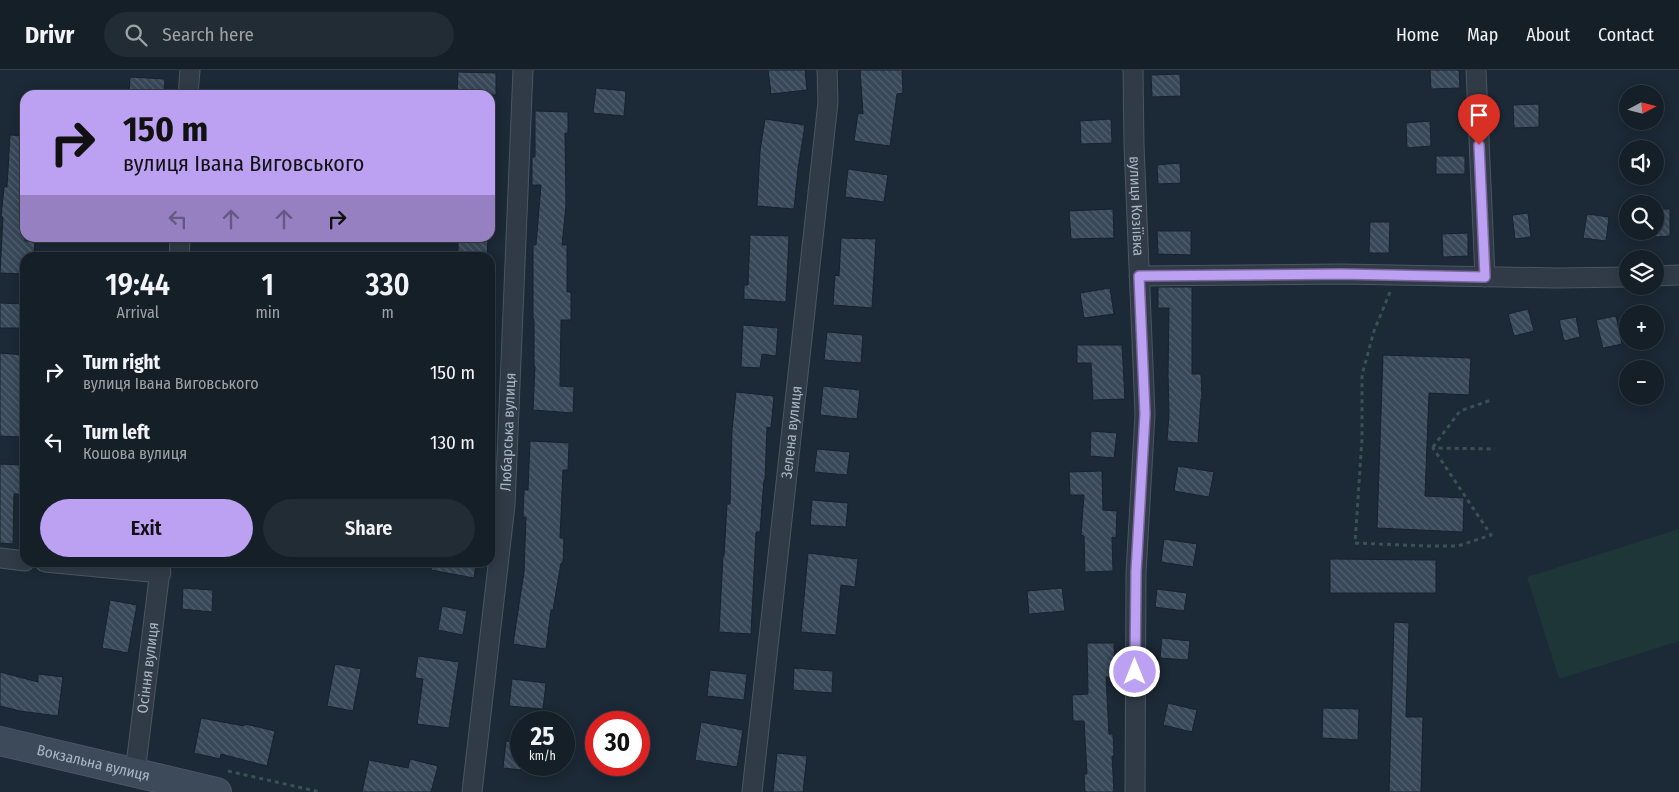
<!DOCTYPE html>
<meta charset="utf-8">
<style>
body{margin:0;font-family:"Fira Sans Condensed",sans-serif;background:#222c34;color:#f1f3f6;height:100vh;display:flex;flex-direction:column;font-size:19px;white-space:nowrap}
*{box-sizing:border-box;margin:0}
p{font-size:16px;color:#9da2a8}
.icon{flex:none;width:28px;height:28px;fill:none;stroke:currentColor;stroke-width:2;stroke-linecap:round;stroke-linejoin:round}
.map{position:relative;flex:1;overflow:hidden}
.drawer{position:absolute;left:20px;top:182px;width:475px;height:315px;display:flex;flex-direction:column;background:#151f28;border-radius:15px;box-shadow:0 2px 12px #0003,0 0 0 1px #343d45}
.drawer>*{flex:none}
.hud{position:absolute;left:20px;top:20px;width:475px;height:152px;border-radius:15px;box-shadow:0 2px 12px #0003,0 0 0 1px #343d45;background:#bca0f2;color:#111;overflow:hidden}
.needle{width:32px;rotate:83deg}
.tools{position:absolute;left:1619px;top:15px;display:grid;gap:10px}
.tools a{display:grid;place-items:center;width:45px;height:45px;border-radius:50%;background:#151f28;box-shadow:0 2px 12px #0003,0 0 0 1px #343d45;font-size:25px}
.speed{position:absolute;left:510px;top:641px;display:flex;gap:10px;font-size:25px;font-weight:700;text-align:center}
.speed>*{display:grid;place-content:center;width:65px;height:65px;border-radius:50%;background:#151f28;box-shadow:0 2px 12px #0003,0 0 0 1px #343d45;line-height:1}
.speed small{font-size:12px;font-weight:400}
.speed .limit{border:8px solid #d22;background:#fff;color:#111}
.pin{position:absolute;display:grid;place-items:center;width:42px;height:42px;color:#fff;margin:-51px -21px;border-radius:50% 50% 50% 0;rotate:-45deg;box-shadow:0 0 5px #0007}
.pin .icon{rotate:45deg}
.me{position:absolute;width:55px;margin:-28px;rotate:0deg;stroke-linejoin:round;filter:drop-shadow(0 0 4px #0008)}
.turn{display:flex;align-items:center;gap:18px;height:105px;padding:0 20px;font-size:22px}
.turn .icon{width:65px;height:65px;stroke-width:2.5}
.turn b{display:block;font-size:35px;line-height:42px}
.lanes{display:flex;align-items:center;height:48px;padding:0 20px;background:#0003;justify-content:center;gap:25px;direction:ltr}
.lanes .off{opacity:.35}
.eta{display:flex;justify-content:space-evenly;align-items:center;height:85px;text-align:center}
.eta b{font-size:30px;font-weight:600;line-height:35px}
.button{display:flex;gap:10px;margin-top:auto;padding:10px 20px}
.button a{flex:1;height:58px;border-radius:30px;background:#bca0f2;color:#111;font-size:20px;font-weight:600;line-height:58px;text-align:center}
.button a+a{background:#222c34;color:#f1f3f6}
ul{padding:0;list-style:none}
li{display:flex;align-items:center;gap:15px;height:70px;padding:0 20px}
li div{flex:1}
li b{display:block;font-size:19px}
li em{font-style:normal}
header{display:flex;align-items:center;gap:30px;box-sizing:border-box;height:70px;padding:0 25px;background:#151f28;border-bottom:1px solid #343d45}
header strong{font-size:24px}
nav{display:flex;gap:28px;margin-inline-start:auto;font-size:18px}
.search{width:350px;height:45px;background:#222c34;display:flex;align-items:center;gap:12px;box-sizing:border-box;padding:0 18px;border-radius:28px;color:#9da2a8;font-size:19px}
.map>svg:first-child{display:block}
</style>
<header>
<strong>Drivr</strong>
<div class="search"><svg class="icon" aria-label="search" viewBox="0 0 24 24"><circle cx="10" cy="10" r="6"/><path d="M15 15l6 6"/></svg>Search here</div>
<nav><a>Home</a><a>Map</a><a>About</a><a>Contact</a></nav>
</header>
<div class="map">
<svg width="1679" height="722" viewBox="0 0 1679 722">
<defs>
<pattern id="building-back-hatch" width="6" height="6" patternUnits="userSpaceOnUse" patternTransform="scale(1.25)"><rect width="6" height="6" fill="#384858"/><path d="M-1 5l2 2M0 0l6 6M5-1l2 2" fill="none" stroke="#52606e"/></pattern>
</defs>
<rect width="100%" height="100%" fill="#1c2936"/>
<!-- park -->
<polygon fill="#1e3637" points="1679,459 1679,571 1559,609 1527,507"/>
<!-- building -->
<g fill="url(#building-back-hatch)" stroke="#18222d">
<polygon points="768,0 805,0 807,20 771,24"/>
<polygon points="860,0 902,0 903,23 897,24 890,76 854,71 858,43 863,44"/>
<polygon points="1430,0 1459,0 1460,18 1431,19"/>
<polygon points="458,2 496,3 496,25 457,25"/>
<polygon points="1180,4 1181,26 1152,27 1151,5"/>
<polygon points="130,7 165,9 164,25 129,25"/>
<polygon points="596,18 626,21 624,46 593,43"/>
<polygon points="1539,34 1539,57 1514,58 1513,35"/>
<polygon points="535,41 568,42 568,63 565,63 566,135 562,175 567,175 567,222 571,222 571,250 561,250 560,316 574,317 573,343 533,340 535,296 534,296 534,249 533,249 533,175 536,175 541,115 532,115 532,87 535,87"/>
<polygon points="765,49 805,55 798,99 794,139 757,136 760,81"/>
<polygon points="1111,49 1112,73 1081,74 1080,51"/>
<polygon points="1430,51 1431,76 1407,78 1406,53"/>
<polygon points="10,65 25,66 25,171 35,171 34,188 25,188 25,204 0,203 3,147 1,147 4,117 7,117"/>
<rect x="1436" y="86" width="29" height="18"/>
<polygon points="1180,93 1181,113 1158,114 1157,95"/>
<polygon points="848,99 888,105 884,132 845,127"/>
<polygon points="1113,139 1114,168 1071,169 1069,141"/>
<polygon points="1655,139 1670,139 1670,166 1655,167"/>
<polygon points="1528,143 1531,167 1515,169 1512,145"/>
<polygon points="1587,144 1609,147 1606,171 1583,168"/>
<polygon points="1370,152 1390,152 1389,183 1369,183"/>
<polygon points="1157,161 1191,161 1191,185 1158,184"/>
<polygon points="1468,163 1468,186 1443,187 1442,164"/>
<polygon points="750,165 789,166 786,232 744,229 744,215 748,215"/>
<polygon points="458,168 488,168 487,188 458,188"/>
<polygon points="841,168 876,169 872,238 833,235 835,205 839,206"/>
<polygon points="1158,217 1192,217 1192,304 1201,304 1202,329 1201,329 1198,373 1167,371 1169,344 1168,305 1169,238 1158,238"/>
<polygon points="1110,218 1114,244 1084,248 1080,223"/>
<polygon points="0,233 25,234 25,258 0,258"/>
<polygon points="1528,239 1534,261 1514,266 1508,244"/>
<polygon points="1616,246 1622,274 1603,278 1596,250"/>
<polygon points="1576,247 1580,267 1564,271 1559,250"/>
<polygon points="743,255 778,258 776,286 762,284 760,298 741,297"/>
<polygon points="827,262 863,265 861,293 824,290"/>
<polygon points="1077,275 1122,275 1125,329 1093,330 1091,293 1077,293"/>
<polygon points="0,283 24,285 20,367 0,366"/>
<polygon points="1383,285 1471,288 1469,325 1429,323 1425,426 1464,428 1463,462 1377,458"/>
<polygon points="823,316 860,320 857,349 820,345"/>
<polygon points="736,322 774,326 771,358 767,357 765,410 764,410 760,462 756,462 751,564 719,562 723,486 724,486 727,434 730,434 732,360"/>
<polygon points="1091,361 1117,363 1114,388 1090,386"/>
<polygon points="530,371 569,373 568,400 563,400 560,468 564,468 563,493 561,493 553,540 551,540 546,579 513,574 524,502 526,447 523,447 524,420 528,420"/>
<polygon points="817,379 850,382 847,405 814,402"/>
<polygon points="0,394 21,395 20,424 14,424 13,474 0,473"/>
<polygon points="1178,396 1214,402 1209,427 1174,421"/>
<polygon points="1102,401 1103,440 1117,441 1116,468 1112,467 1113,501 1085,502 1084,466 1081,465 1084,425 1070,425 1069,402"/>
<polygon points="812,430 848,433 846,457 810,455"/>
<polygon points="1164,469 1197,474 1193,497 1161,492"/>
<polygon points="808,483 858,489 855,517 841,515 836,565 801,562"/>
<polygon points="1330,489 1436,490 1436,523 1330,523"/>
<polygon points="432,492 476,492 474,508 431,500"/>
<polygon points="183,518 213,520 212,542 182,539"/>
<polygon points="1062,518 1065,541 1029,544 1027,521"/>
<polygon points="1157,519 1187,523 1184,541 1155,537"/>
<polygon points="110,530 137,535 128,583 102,578"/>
<polygon points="442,536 467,541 463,565 438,560"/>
<polygon points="1394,552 1409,553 1406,647 1423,647 1421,722 1389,722"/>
<polygon points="1162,568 1190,571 1188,590 1160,588"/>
<polygon points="1087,573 1114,573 1115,607 1106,607 1109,664 1113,664 1114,686 1112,686 1114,722 1085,722 1084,704 1087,704 1084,651 1073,651 1072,625 1088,624"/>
<polygon points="418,586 459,592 449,658 417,654 423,609 415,608"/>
<polygon points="335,594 361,599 353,641 327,636"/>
<polygon points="794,598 833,601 832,623 793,620"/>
<polygon points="710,600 747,604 744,630 707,626"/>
<polygon points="0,602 38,612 38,604 63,607 58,646 20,641 0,636"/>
<polygon points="512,609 546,613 543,639 509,636"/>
<polygon points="1168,633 1197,640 1192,662 1163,655"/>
<polygon points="1323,638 1359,639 1358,670 1322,668"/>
<polygon points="201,648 244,656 245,654 275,661 267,696 221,684 220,689 194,683"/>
<polygon points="701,652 743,660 737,697 695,690"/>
<polygon points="506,671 521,673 521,700 503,698"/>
<polygon points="777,683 807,686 803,722 773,722"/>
<polygon points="410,689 438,696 431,722 362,722 369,690 408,698"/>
</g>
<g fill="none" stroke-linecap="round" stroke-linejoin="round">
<!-- street casing -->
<g stroke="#4b5662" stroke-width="21">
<g id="street">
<path id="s1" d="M1133,0l1,75 11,269 -9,159 -1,219"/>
<polyline points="1476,0 1485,207"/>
<polyline points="188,25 190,0"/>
<polyline points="179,188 180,168"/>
<polyline points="1139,206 1341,204 1558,208 1628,207"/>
<polyline points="1655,206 1679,205"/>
<polyline points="0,488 25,491"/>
<polyline points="45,492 161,503"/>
<path id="s2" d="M135,703l26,-211"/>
<path id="s3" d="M472,722l33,-287 18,-435"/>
<path id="s4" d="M752,722l76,-690 -1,-32"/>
</g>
</g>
<!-- secondary casing -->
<g stroke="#4b5662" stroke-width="30">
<g id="secondary">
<path id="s5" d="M0,671l217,51"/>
</g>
</g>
<!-- path -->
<g stroke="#395252" stroke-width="3" stroke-dasharray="4 4" stroke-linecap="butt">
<polyline points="1390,222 1374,261 1362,305 1362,369 1355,473 1428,476 1458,476 1491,465 1433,378 1495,379"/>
<polyline points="1433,377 1460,341 1491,330"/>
<polyline points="228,701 320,722"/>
</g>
<!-- street -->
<use href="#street" stroke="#303b47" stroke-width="19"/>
<!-- secondary -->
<use href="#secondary" stroke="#3d4a5a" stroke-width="28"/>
</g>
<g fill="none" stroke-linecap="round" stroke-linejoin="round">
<!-- route casing -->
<g stroke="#7a689d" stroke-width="12">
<polyline id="route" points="1135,602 1136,502 1145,344 1139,206 1341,204 1485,207 1479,75"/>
</g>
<!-- route -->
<use href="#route" stroke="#bca0f2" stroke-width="9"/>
</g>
<g text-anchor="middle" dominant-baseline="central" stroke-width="5" stroke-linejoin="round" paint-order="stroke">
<!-- street labels -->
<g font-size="15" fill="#a9b6c5" stroke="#16202b">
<text stroke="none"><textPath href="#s1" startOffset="136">вулиця Козіївка</textPath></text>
<text stroke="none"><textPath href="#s4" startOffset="362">Зелена вулиця</textPath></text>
<text stroke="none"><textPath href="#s3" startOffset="362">Любарська вулиця</textPath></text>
<text stroke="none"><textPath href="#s2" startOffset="106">Осіння вулиця</textPath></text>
<text stroke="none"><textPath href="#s5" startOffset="96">Вокзальна вулиця</textPath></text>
</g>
</g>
</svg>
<div class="tools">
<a><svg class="needle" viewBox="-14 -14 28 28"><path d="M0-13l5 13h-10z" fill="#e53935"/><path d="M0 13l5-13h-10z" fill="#9da2a8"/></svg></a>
<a><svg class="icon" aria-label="sound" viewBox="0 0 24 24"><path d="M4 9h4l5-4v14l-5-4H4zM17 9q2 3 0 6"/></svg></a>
<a><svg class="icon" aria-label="search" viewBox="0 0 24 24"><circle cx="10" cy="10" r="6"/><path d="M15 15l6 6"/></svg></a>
<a><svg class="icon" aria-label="layers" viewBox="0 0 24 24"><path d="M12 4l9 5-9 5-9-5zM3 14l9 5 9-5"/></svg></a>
<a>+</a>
<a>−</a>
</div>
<div class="speed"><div>25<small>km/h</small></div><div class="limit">30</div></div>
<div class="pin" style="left:1479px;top:75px;background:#d93025"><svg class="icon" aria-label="arrive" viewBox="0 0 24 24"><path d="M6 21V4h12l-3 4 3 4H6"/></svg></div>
<svg class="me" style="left:1135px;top:602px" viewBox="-20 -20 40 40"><circle r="17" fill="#bca0f2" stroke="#fff" stroke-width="3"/><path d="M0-11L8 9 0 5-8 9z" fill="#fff"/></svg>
<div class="hud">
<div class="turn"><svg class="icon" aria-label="right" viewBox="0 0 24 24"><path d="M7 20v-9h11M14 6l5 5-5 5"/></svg><div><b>150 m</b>вулиця Івана Виговського</div></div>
<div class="lanes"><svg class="icon off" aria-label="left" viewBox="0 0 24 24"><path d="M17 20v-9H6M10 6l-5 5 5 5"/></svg><svg class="icon off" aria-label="ahead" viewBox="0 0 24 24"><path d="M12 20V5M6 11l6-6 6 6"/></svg><svg class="icon off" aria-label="ahead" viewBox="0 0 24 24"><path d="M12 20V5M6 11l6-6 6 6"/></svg><svg class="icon" aria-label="right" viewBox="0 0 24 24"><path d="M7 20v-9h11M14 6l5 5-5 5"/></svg></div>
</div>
<section class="drawer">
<div class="eta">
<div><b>19:44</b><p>Arrival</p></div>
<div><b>1</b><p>min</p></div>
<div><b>330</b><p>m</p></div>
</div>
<ul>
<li><svg class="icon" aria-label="right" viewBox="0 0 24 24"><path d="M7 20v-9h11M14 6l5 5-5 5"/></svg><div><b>Turn right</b><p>вулиця Івана Виговського</p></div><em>150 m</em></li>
<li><svg class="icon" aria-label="left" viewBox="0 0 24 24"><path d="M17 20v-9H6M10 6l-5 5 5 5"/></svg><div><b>Turn left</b><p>Кошова вулиця</p></div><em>130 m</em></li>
</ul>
<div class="button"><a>Exit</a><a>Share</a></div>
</section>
</div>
